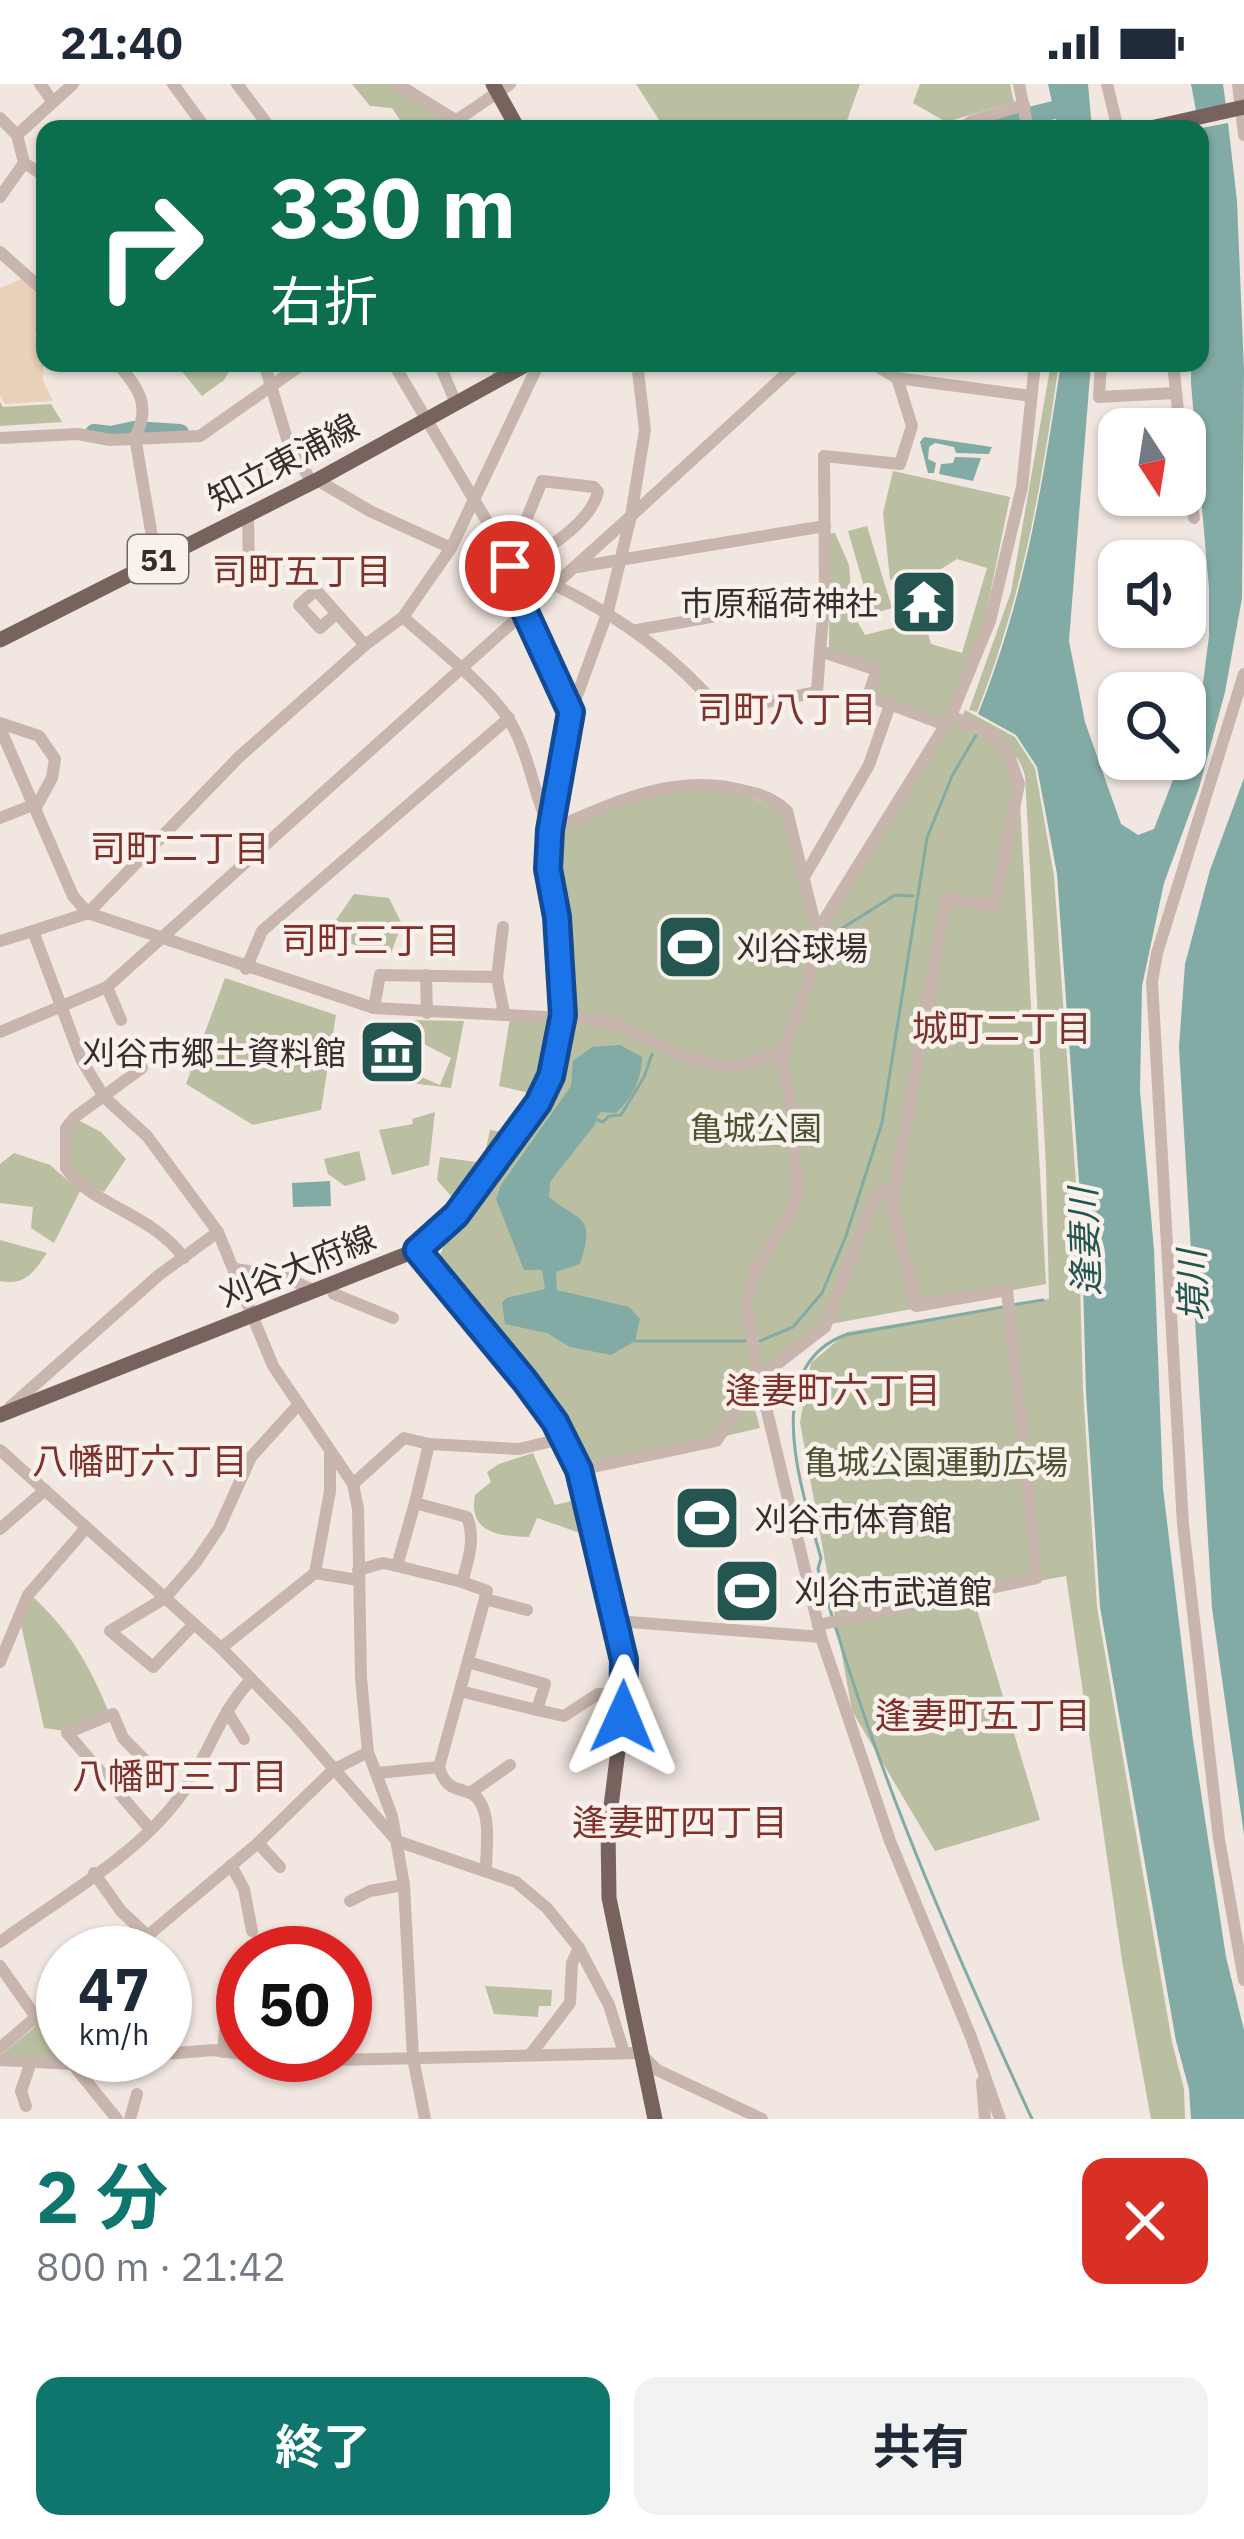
<!DOCTYPE html>
<html lang="ja">
<meta charset="utf-8">
<style>
body{margin:0;font-family:"IBM Plex Sans","Noto Sans JP",sans-serif;background:#f2f2f3;color:#1f2937;height:100vh;display:flex;flex-direction:column;font-size:45px;white-space:nowrap}
*{box-sizing:border-box;margin:0}
p{font-size:39px;color:#747a83}
.icon{flex:none;width:66px;height:66px;fill:none;stroke:currentColor;stroke-width:2;stroke-linecap:round;stroke-linejoin:round}
.map{position:relative;height:2035px;overflow:hidden}
.side{display:flex;flex-direction:column;background:#fff;flex:1}
.side>*{flex:none}
.top-card{position:absolute;left:36px;top:36px;width:1173px;height:252px;border-radius:24px;box-shadow:0 3px 9px #0004;background:#0b6e4f;color:#fff;overflow:hidden}
.needle{width:78px;rotate:168deg}
.controls{position:absolute;left:1098px;top:324px;display:grid;gap:24px}
.controls a{display:grid;place-items:center;width:108px;height:108px;border-radius:24px;background:#fff;box-shadow:0 3px 9px #0004;font-size:60px}
.speed{position:absolute;left:36px;top:1842px;display:flex;gap:24px;font-size:60px;font-weight:700;text-align:center}
.speed>*{display:grid;place-content:center;width:156px;height:156px;border-radius:50%;background:#fff;box-shadow:0 3px 9px #0004;line-height:1}
.speed small{font-size:30px;font-weight:400}
.speed .limit{border:18px solid #d22;background:#fff;color:#111}
.pin{position:absolute;display:grid;place-items:center;width:102px;height:102px;color:#fff;margin:-51px;border:6px solid #fff;border-radius:50%;box-shadow:0 3px 12px #0007}
.me{position:absolute;width:132px;margin:-66px;rotate:1deg;stroke-linejoin:round;filter:drop-shadow(0 0 9px #0008)}
.turn{display:flex;align-items:center;gap:42px;height:252px;padding:0 36px;font-size:54px}
.turn .icon{width:156px;height:156px;stroke-width:2.5}
.turn b{display:block;font-size:84px;line-height:102px}
.round{display:grid;place-items:center;flex:none;width:126px;height:126px;border-radius:24px;background:#f2f2f3}
.head{display:flex;align-items:center;justify-content:space-between;height:204px;padding:0 36px}
h1{font-size:72px;font-weight:700;line-height:90px;color:#0f766e}
.action{display:flex;gap:24px;margin-top:auto;padding:24px 36px}
.action a{flex:1;height:138px;border-radius:24px;background:#0f766e;color:#fff;font-size:48px;font-weight:700;line-height:138px;text-align:center}
.action a+a{background:#f2f2f3;color:#1f2937}
.status{display:flex;justify-content:space-between;align-items:center;height:84px;padding:0 60px;background:#fff;direction:ltr}
.status svg{height:33px;fill:currentColor}
.map>svg:first-child{display:block}
</style>
<div class="status"><b>21:40</b><svg viewBox="0 0 49 12"><path d="M0 12V9h3v3zM5 12V6h3v6zM10 12V3h3v9zM15 12V0h3v12zM26 1h20v11H26zM47 4h2v5h-2z"/></svg></div>
<div class="map">
<svg width="1244" height="2035" viewBox="0 0 1244 2035">
<rect width="100%" height="100%" fill="#f1e6e0"/>
<!-- green -->
<g fill="#babfa1">
<polygon points="352,0 391,0 464,45 406,45 392,24 370,22"/>
<polygon points="636,0 860,0 844,45 665,45"/>
<polygon points="920,0 1010,0 1014,18 946,38 913,19"/>
<polygon points="175,279 228,279 232,282 224,296 202,312"/>
<path d="M1051,279h8c-18,124 -36,232 -82,349l-8,-2 42,-118z"/>
<polygon points="0,318 3,323 51,320 62,338 0,342"/>
<polygon points="893,387 1010,413 984,539 944,635 874,610 883,584 829,566 830,449 835,449 849,481 853,530 865,551 924,536 931,560 962,569 987,484 957,475 906,507 890,495 883,429"/>
<polygon points="867,442 892,524 872,530 848,447"/>
<path d="M965,626l50,27 20,31 19,108 24,335 5,178 14,218 75,435 12,47 1,30h-34l-29,-159 -56,-384 -94,17 68,227 -105,31 -83,-140 -52,-289 11,-59 36,-31 202,-33 -3,-131 -21,-392c-8,-32 -37,-43 -64,-58z"/>
<polygon points="951,632 995,655 1019,700 1046,1200 831,1240 750,1308 760,1344 579,1386 565,1354 434,1186 456,1131 538,1019 563,931 550,746 638,711 709,699 787,727 821,841"/>
<polygon points="354,810 389,814 402,840 390,871 325,852"/>
<polygon points="225,894 336,931 321,1026 253,1041 186,1000"/>
<polygon points="510,934 544,934 552,947 545,985 534,1010 499,1002"/>
<polygon points="408,936 464,937 451,1004 403,998 407,987 440,1001 451,974 406,951"/>
<polygon points="435,1028 429,1081 392,1091 379,1046 413,1040 412,1035"/>
<polygon points="78,1036 101,1048 126,1075 104,1108 88,1101 70,1082 70,1046"/>
<polygon points="490,1046 509,1049 457,1119 437,1096 440,1073 483,1079"/>
<polygon points="359,1067 366,1096 345,1102 328,1090 324,1075"/>
<polygon points="14,1069 50,1081 80,1107 54,1159 31,1144 33,1123 0,1119 0,1080"/>
<path d="M0,1156l47,13c-13,19 -22,33 -47,28z"/>
<path d="M533,1369l22,52 16,-4 9,32 -43,-15 -8,19c-31,-1 -61,-4 -54,-42l16,-13 -4,-10 12,-8z"/>
<path d="M31,1511c39,36 58,69 78,118l-44,18 -21,-3 -25,-112z"/>
<polygon points="485,1902 552,1906 551,1922 539,1922 538,1933 494,1930"/>
<polygon points="36,1942 60,1974 0,1972"/>
</g>
<!-- sand -->
<path fill="#e9d1ba" d="M23,194c13,13 22,28 22,46l-11,10 10,13 -1,34 10,20 -48,3 -5,-9v-107z"/>
<!-- water -->
<g fill="#82aba6">
<polygon points="1048,0 1088,0 1092,45 1058,45"/>
<polygon points="1191,0 1223,0 1226,22 1196,27"/>
<path d="M1228,39l9,78 7,169 -2,228 -17,94 -26,96 -35,95 -22,103 -2,105 14,159 9,238 30,252 33,217 18,73v89h-53l-2,-30 -13,-48 -76,-434 -14,-214 -5,-184 -24,-335 -20,-107 -21,-32 -38,-21c47,-118 64,-226 83,-351h30l-22,278 16,81 36,102 17,11 16,-6 27,-70h4l17,-68 7,-55v-48l-18,-204v-21h9v-234h-4z"/>
<polygon points="924,353 992,363 989,370 956,369 954,363 935,359 929,363 928,375 936,379 934,389 928,389 920,358"/>
<polygon points="955,373 981,374 973,397 939,390 941,380 953,379"/>
<polygon points="1244,694 1244,1751 1212,1524 1179,963 1185,880 1210,786"/>
<path d="M620,961l22,12c0,24 -12,43 -26,56l-15,-1 -6,7 1,4 -46,59 -1,15c32,26 47,17 31,67l-24,8 1,18 72,17 11,12 -5,22 -24,14 -41,-8 -23,-14 -42,-9 -3,-21 4,-5 39,-9 -3,-19h-18l-28,-71 5,-14 70,-99 2,-25 19,-14z"/>
<polygon points="330,1097 331,1122 293,1123 292,1099"/>
</g>
<g fill="none" stroke-linecap="round" stroke-linejoin="round">
<!-- stream -->
<g stroke="#82aba6" stroke-width="3">
<polyline points="841,845 895,811 913,812"/>
<polyline points="595,1035 603,1038 609,1032 621,1031 644,993 652,970"/>
<polyline points="1012,1221 1043,1216"/>
<polyline points="635,1257 747,1257"/>
<polyline points="760,1257 793,1243 822,1209 846,1152 882,1039 927,754 952,692 978,648"/>
<path d="M832,1532l-14,-47 3,-11c-18,-65 -63,-190 24,-223l158,-28"/>
<path d="M835,1541c51,171 123,333 197,494"/>
</g>
<!-- river -->
<g stroke="#82aba6" stroke-width="18">
<polyline points="977,45 1066,23"/>
<polyline points="94,349 111,351 134,346 180,349"/>
</g>
<!-- minor -->
<g stroke="#c8b5ad" stroke-width="12">
<polyline points="40,0 53,18"/>
<polyline points="173,0 206,45"/>
<polyline points="237,0 271,45"/>
<polyline points="397,0 470,45"/>
<polyline points="1019,0 1028,45"/>
<polyline points="1107,0 1118,45"/>
<polyline points="1238,0 1244,51"/>
<polyline points="0,34 17,51 24,79"/>
<polyline points="457,36 510,0"/>
<polyline points="960,45 972,37 1024,21"/>
<polyline points="17,51 73,0"/>
<polyline points="0,113 24,79 45,92"/>
<polyline points="0,168 45,208"/>
<path d="M117,279c21,25 35,42 18,74"/>
<polyline points="264,279 287,355 312,399"/>
<polyline points="393,279 498,456 526,530 571,628"/>
<polyline points="439,279 455,317"/>
<polyline points="496,279 500,292"/>
<polyline points="872,279 897,294 912,342 900,380 824,372 825,513 820,567 877,586 868,612 945,641"/>
<polyline points="1101,279 1099,313 1175,309"/>
<polyline points="1173,279 1180,345"/>
<polyline points="897,294 1031,312"/>
<polyline points="135,353 156,476"/>
<polyline points="0,354 78,350 110,356 200,352 304,279"/>
<polyline points="1185,378 1194,434"/>
<polyline points="317,396 370,427 451,464"/>
<polyline points="248,430 249,489"/>
<path d="M498,456l24,-10 20,-49 52,6 4,5c-8,32 -58,64 -88,74"/>
<polyline points="577,483 825,442"/>
<path d="M557,502c64,32 118,70 164,125l96,-19 3,-41"/>
<polyline points="336,530 320,544 299,521 316,506 365,561"/>
<path d="M403,533c30,27 89,73 108,106 19,34 23,72 39,107 61,-26 119,-56 187,-41 19,4 36,8 50,22l27,109 7,5"/>
<polyline points="637,546 825,513"/>
<polyline points="1244,590 1157,869 1152,898 1183,1441 1219,1755 1244,1896"/>
<polyline points="0,639 39,652 55,675 52,694 35,725"/>
<path d="M0,644l73,168 15,17 286,95 226,12c55,12 115,73 170,33l11,2"/>
<polyline points="0,734 33,721"/>
<polyline points="804,793 869,681 890,621"/>
<polyline points="0,857 33,847"/>
<polyline points="246,885 262,847 509,634"/>
<polyline points="426,891 427,929"/>
<polyline points="497,893 503,843"/>
<polyline points="107,903 121,936"/>
<polyline points="374,924 380,891 497,893 504,929"/>
<polyline points="0,948 107,903 631,432 645,346 637,279"/>
<path d="M142,984l-67,49 -9,11v40c24,37 84,44 118,90"/>
<polyline points="417,1166 456,1131 538,1019 551,992 563,931 557,834 548,785 550,746 571,628 608,527 631,432 798,279"/>
<polyline points="235,1185 282,1192 315,1207"/>
<polyline points="330,1201 334,1210 393,1234"/>
<polyline points="10,1323 159,1191 218,1148"/>
<polyline points="0,1366 221,1564 294,1639 397,1757 516,1798 547,1824 579,1864 609,1921 624,1969"/>
<polyline points="330,1370 330,1407 315,1489 358,1496"/>
<polyline points="579,1386 716,1357 759,1294 825,1243 875,1113 895,1103 946,815 994,822 1019,700 1009,671 1001,661 988,649 951,632"/>
<polyline points="353,1400 404,1354 429,1360 519,1365 565,1354"/>
<path d="M415,1419l-18,63 65,16c6,-21 14,-44 5,-65l-52,-14 14,-59"/>
<polyline points="0,1445 45,1406"/>
<polyline points="358,1486 383,1479 397,1482"/>
<path d="M462,1498l25,9 -48,176c9,32 30,16 41,35 11,17 6,48 6,67"/>
<polyline points="485,1515 527,1526"/>
<polyline points="617,1537 821,1553"/>
<polyline points="194,1540 153,1583 110,1547 165,1514 196,1478 219,1444 251,1373 299,1320"/>
<polyline points="818,1541 1037,1494 1007,1206 916,1222 892,1121 895,1103"/>
<polyline points="221,1564 315,1489"/>
<polyline points="0,1578 28,1511 86,1444"/>
<polyline points="460,1607 537,1626 545,1600 468,1578"/>
<polyline points="537,1626 564,1632 598,1610 625,1611"/>
<polyline points="227,1627 244,1655"/>
<polyline points="377,1689 439,1683"/>
<polyline points="470,1709 510,1681"/>
<polyline points="150,1745 67,1649 113,1630 123,1654 180,1712"/>
<polyline points="258,1759 280,1783"/>
<polyline points="231,1781 244,1805 252,1847"/>
<polyline points="94,1789 121,1827 149,1853"/>
<polyline points="350,1817 370,1807 404,1801"/>
<path d="M0,1858c60,-44 134,-84 179,-144 28,-38 39,-84 72,-118"/>
<polyline points="127,1869 258,1759 333,1686 368,1668"/>
<polyline points="0,1882 36,1933 63,1914"/>
<polyline points="0,1964 36,1933 63,1968"/>
<polyline points="223,1968 225,1947 239,1909"/>
<polyline points="165,1970 213,1966 243,1970"/>
<polyline points="249,1971 291,1977 640,1969 657,1986 762,2035"/>
<polyline points="530,1971 570,1919 572,1879 579,1864"/>
<polyline points="0,1976 72,1980 151,1971"/>
<polyline points="70,1977 117,2035"/>
<polyline points="982,1998 985,2035"/>
<polyline points="26,2022 21,2007 31,1978"/>
<polyline points="130,2035 137,2010"/>
<polyline points="425,2035 413,1974 404,1801 392,1732 368,1668 361,1594 358,1425 353,1400 273,1282 218,1148 147,1052 104,1013 81,975 33,847 88,829 239,673 365,561 403,533 451,464 539,279"/>
<polyline points="1000,2035 971,1953 890,1757 821,1553 759,1294 746,1219 756,1186 791,1127 797,1109 793,1033 781,971 807,903 821,841 951,632 990,537 1022,403 1035,279"/>
</g>
<!-- major -->
<g stroke="#78625e" stroke-width="15">
<polyline points="493,0 518,45"/>
<polyline points="1146,45 1244,23"/>
<polyline points="0,556 317,396 529,279"/>
<polyline points="0,1331 417,1166 555,1338 585,1402 624,1576 625,1611 608,1746 609,1814 655,2035"/>
</g>
</g>
<g fill="none" stroke-linecap="round" stroke-linejoin="round">
<!-- route casing -->
<g stroke="#114b97" stroke-width="30">
<polyline id="route" points="510,482 526,530 571,628 550,746 548,785 557,833 563,931 551,992 538,1019 456,1131 417,1166 525,1297 555,1338 579,1386 624,1576 623,1633"/>
</g>
<!-- route -->
<use href="#route" stroke="#1a73e8" stroke-width="21"/>
</g>
<!-- icons -->
<defs>
<g id="temple-square" transform="scale(3.45)"><rect x="-9" y="-9" width="18" height="18" rx="4" fill="#245550" stroke="#f9f1ec"/><path d="M0-6L5-2H3V0L6.5 2.5H4V6H1.5V3h-3V6H-4V2.5H-6.5L-3 0V-2H-5Z" fill="#fff"/></g>
<g id="stadium-square" transform="scale(3.45)"><rect x="-9" y="-9" width="18" height="18" rx="4" fill="#245550" stroke="#f9f1ec"/><path d="M0-5a6.5 5 0 1 0 0 10a6.5 5 0 1 0 0-10ZM-3.5-1.8h7v3.6h-7Z" fill="#fff"/></g>
<g id="museum-square" transform="scale(3.45)"><rect x="-9" y="-9" width="18" height="18" rx="4" fill="#245550" stroke="#f9f1ec"/><path d="M0-6L6-3V-2H-6V-3ZM-5-1h2V3h-2ZM-1-1h2V3h-2ZM3-1h2V3H3ZM-6 4H6V6H-6Z" fill="#fff"/></g>
</defs>
<g fill-rule="evenodd">
<use href="#temple-square" x="924" y="518"/>
<use href="#stadium-square" x="690" y="863"/>
<use href="#museum-square" x="392" y="968"/>
<use href="#stadium-square" x="707" y="1434"/>
<use href="#stadium-square" x="747" y="1507"/>
</g>
<g text-anchor="middle" dominant-baseline="central" stroke-width="9" stroke-linejoin="round" paint-order="stroke">
<!-- shield labels -->
<rect fill="#f9f1ec" stroke="#716865" stroke-width="3" x="128" y="451" width="60" height="48" rx="9"/>
<g font-size="30" font-weight="bold" fill="#372d2b">
<text x="158" y="475">51</text>
</g>
<!-- street labels -->
<g font-size="33" fill="#372d2b" stroke="#f9f1ec">
<text transform="translate(283 377) rotate(-28)">知立東浦線</text>
<text transform="translate(297 1182) rotate(-22)">刈谷大府線</text>
</g>
<!-- poi labels -->
<g font-size="33" fill="#372d2b" stroke="#f9f1ec" text-anchor="start">
<text x="878" y="518" text-anchor="end">市原稲荷神社</text>
<text x="736" y="863">刈谷球場</text>
<text x="346" y="968" text-anchor="end">刈谷市郷土資料館</text>
<text x="754" y="1434">刈谷市体育館</text>
<text x="794" y="1507">刈谷市武道館</text>
</g>
<!-- park labels -->
<g font-size="33" fill="#4c5331" stroke="#f9f1ec">
<text x="756" y="1043">亀城公園</text>
<text x="936" y="1377">亀城公園運動広場</text>
</g>
<!-- neighbourhood labels -->
<g font-size="36" fill="#7f312b" stroke="#f9f1ec">
<text x="302" y="486">司町五丁目</text>
<text x="787" y="624">司町八丁目</text>
<text x="180" y="763">司町二丁目</text>
<text x="371" y="855">司町三丁目</text>
<text x="1002" y="943">城町二丁目</text>
<text x="833" y="1305">逢妻町六丁目</text>
<text x="140" y="1376">八幡町六丁目</text>
<text x="983" y="1630">逢妻町五丁目</text>
<text x="180" y="1691">八幡町三丁目</text>
<text x="680" y="1737">逢妻町四丁目</text>
</g>
<!-- water labels -->
<g font-size="36" font-style="italic" fill="#245550" stroke="#f9f1ec">
<text transform="translate(1084 1158) rotate(-92)">逢妻川</text>
<text transform="translate(1192 1202) rotate(-92)">境川</text>
</g>
</g>
</svg>
<div class="controls">
<a><svg class="needle" viewBox="-14 -14 28 28"><path d="M0-13l5 13h-10z" fill="#e53935"/><path d="M0 13l5-13h-10z" fill="#747a83"/></svg></a>
<a><svg class="icon" aria-label="sound" viewBox="0 0 24 24"><path d="M4 9h4l5-4v14l-5-4H4zM17 9q2 3 0 6"/></svg></a>
<a><svg class="icon" aria-label="search" viewBox="0 0 24 24"><circle cx="10" cy="10" r="6"/><path d="M15 15l6 6"/></svg></a>
</div>
<div class="speed"><div>47<small>km/h</small></div><div class="limit">50</div></div>
<div class="pin" style="left:510px;top:482px;background:#d93025"><svg class="icon" aria-label="arrive" viewBox="0 0 24 24"><path d="M6 21V4h12l-3 4 3 4H6"/></svg></div>
<svg class="me" style="left:623px;top:1633px" viewBox="-20 -20 40 40"><path d="M0-17L14 15 0 8-14 15z" fill="#1a73e8" stroke="#fff" stroke-width="4"/></svg>
<div class="top-card">
<div class="turn"><svg class="icon" aria-label="right" viewBox="0 0 24 24"><path d="M7 20v-9h11M14 6l5 5-5 5"/></svg><div><b>330 m</b>右折</div></div>
</div>
</div>
<section class="side">
<div class="head"><div><h1>2 分</h1><p>800 m · 21:42</p></div><a class="round" style="background:#d93025;color:#fff"><svg class="icon" aria-label="close" viewBox="0 0 24 24"><path d="M6 6l12 12M18 6L6 18"/></svg></a></div>
<div class="action"><a>終了</a><a>共有</a></div>
</section>
